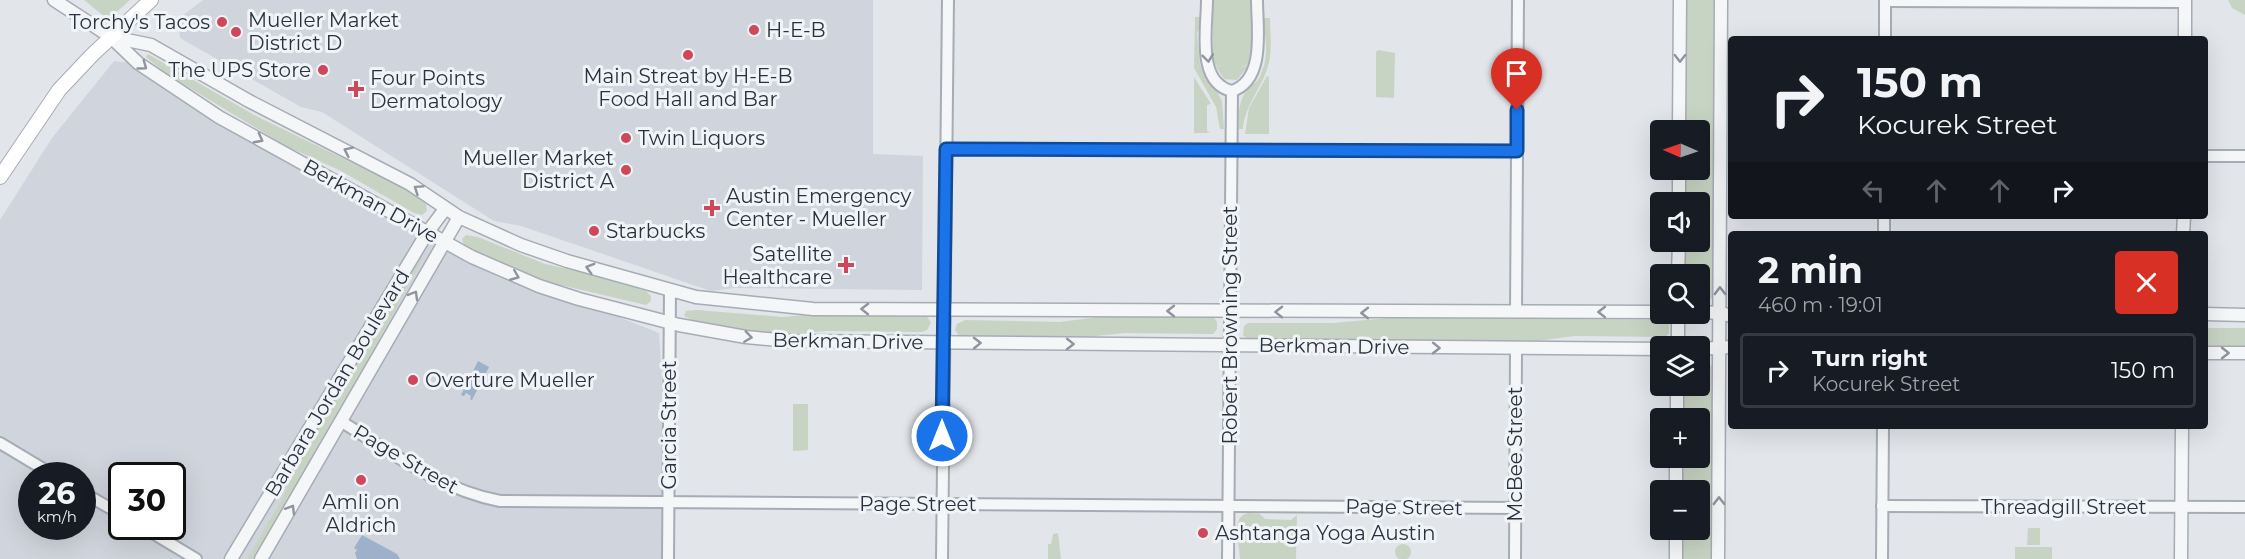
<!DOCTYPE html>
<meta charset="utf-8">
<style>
body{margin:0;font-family:Montserrat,sans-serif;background:#242831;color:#f1f3f6;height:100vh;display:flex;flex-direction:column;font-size:22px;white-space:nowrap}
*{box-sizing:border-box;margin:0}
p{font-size:20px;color:#9ea1a6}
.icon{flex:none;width:33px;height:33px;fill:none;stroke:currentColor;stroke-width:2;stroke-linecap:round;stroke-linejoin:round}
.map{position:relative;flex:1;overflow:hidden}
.sheet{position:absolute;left:1728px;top:231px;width:480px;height:198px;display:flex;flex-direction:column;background:#171b24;border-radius:6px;box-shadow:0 6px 24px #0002}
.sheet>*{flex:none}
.banner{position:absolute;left:1728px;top:36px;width:480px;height:183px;border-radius:6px;box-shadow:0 6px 24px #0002;background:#171b24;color:#f1f3f6;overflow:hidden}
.needle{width:39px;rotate:272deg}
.buttons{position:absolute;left:1650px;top:120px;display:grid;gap:12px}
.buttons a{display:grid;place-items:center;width:60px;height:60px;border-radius:6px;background:#171b24;box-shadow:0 6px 24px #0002;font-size:30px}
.speed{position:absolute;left:18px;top:462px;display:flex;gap:12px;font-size:30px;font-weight:700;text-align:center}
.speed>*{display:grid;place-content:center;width:78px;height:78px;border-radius:50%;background:#171b24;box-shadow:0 6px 24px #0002;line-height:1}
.speed small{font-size:15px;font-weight:400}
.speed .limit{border:3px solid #111;border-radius:9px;background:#fff;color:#111}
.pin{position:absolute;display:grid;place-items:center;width:51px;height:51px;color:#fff;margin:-62px -26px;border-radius:50% 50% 50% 0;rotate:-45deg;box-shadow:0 0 6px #0007}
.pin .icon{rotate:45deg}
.me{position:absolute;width:66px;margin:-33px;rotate:0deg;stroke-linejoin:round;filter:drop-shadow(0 0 4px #0008)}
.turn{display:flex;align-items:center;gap:21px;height:126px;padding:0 30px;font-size:27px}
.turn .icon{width:78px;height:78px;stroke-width:2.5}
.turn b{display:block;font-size:42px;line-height:51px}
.lanes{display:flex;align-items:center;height:57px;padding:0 30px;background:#0003;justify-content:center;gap:30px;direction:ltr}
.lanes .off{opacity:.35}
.round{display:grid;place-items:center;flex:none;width:63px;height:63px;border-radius:6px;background:#242831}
.overview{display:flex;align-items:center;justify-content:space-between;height:102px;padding:0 30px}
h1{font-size:36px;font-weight:700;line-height:45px}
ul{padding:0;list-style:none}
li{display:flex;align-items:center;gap:18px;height:75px;margin:0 12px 9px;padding:0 18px;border:3px solid #363941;border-radius:6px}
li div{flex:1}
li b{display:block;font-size:22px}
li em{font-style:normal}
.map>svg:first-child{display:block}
</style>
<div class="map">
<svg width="2245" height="559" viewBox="0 0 2245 559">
<rect width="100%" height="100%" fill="#e2e5ea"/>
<!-- built -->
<g fill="#d0d4dc" fill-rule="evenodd">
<polygon points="203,0 873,0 873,154 923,156 922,290 735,288 711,291 521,226 494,221 322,112 301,107 180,38 178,19"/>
<path d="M114,61l23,3 364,206 158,63 10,169 -1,57h-668v-339l52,-82zM32,476h50v50h-50zM122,476h50v50h-50z"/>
</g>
<!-- green -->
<g fill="#c7d4c3">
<polygon points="84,0 130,0 111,17 104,16"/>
<polygon points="1213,0 1252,0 1251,55 1249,64 1239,68 1249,65 1237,80 1224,79 1215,65 1222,67 1214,64 1213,55"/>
<polygon points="1685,0 1716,0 1714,298 1700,300 1700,274 1684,274 1684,242 1700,242 1700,202 1684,202 1684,170 1700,170 1700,130 1685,130"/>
<polygon points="2228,0 2245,0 2245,15 2232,8"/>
<polygon points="1195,17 1203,17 1197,34 1200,64 1206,80 1215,88 1222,101 1224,129 1220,129 1216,107 1194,68"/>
<path d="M1262,18h8c0,16 3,36 -3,51 -7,22 -22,36 -24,60h-4c0,-15 -2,-28 10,-41 5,-5 9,-6 12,-14 9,-22 4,-37 1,-56z"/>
<polygon points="1378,50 1395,53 1394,98 1376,97 1376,52"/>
<polygon points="148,54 256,116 406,189 426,204 427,211 422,215 414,213 341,171 286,146 165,73 146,57"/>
<polygon points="1267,76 1269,77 1269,134 1245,134 1249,108"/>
<polygon points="1194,77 1211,104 1207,105 1207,131 1210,133 1194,133"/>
<polygon points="466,235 478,237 545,264 585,273 646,291 651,296 651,301 646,305 539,280 481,256 464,245 462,239"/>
<polygon points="423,258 342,408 252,559 247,559 281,501 305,450 420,259"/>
<polygon points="697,310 782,317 818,314 926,315 931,323 927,330 922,332 826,331 786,335 724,329 699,323 684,316 686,311"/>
<polygon points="1106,316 1213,316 1217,322 1217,329 1213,334 1124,333 1078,338 961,338 955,330 957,324 965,320 1060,322"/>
<polygon points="1399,317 1666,320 1669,323 1669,333 1665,337 1575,336 1529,342 1248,340 1243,335 1244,326 1248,323 1333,323"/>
<rect x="2205" y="328" width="40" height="18"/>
<polygon points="1700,362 1708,362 1713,368 1713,559 1682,559 1682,530 1700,530 1700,490 1683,490 1683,458 1700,458 1700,418 1683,418 1683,386 1700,386"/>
<polygon points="793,404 808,404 808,450 793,451"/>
<path d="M1249,513l11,1 5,5 26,1 6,-5 -1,44h-56c0,-14 -11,-43 9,-46z"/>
<polygon points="2028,528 2040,528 2040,545 2027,545"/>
<polygon points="1058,533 1061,559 1048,559 1048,544 1051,544 1053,534"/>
<circle cx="1403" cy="552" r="8"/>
<rect x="2015" y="547" width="37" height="12"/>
</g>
<!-- water -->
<g fill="#9db2ca">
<polygon points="478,361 489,367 472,400 470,399 471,396 466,393 464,396 461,395"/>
<polygon points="362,535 397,554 400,559 357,559 355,553 357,550 354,548"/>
</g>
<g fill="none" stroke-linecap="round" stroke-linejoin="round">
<!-- minor casing -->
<g stroke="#a7acb4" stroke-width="14">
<g id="minor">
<path d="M1207,0c0,28 -11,83 25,91 34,-11 25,-63 25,-91"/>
<polyline points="1885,1 2185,2"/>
<polyline points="1885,39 1885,0"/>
<polyline points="946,149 1517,151"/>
<polyline points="2205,156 2245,156"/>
<polyline points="1884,234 1884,216"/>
<polyline points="1516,312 1518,0"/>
<path d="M342,422c50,31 99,68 158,79l1015,7"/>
<polyline points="0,443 55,476"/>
<polyline points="82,492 122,515"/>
<polyline points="1882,506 2245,507"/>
<polyline points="141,526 196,559"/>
<polyline points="668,559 670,291"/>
<polyline points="942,559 948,0"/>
<polyline points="1228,559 1232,91"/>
<polyline points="1515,559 1516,349"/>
<polyline points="1882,559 1883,426"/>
</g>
</g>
<!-- tertiary casing -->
<g stroke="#a7acb4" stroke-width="15">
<g id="tertiary">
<polyline points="54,0 111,37 138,63 219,117 472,257 539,286 579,299 679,325 746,337 789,341 1660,349"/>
<polyline points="2185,0 2185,39"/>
<polyline points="112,37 151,45 249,101 410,184 459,217 521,245 567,261 696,297 813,309 1660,312"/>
<polyline points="1679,130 1680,0"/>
<polyline points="1679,202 1679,170"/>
<polyline points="2183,234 2184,216"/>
<polyline points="1678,274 1679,242"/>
<polyline points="1700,312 1721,313 1731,316"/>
<polyline points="2205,314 2245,315"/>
<polyline points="1678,346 1678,314"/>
<polyline points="1700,349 1731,347"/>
<polyline points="2205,353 2245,353"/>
<polyline points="1677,418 1677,386"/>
<polyline points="1676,490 1676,458"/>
<polyline points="231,559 427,233 445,209"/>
<polyline points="261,559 459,217"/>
<polyline points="1676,559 1676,530"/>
<polyline points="1718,559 1721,0"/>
<polyline points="2181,559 2182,426"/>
</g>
</g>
<!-- secondary casing -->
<g stroke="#a7acb4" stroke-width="16">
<polyline id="secondary" points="0,177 59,90 92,55 151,0"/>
</g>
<!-- minor -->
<use href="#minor" stroke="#f4f6f8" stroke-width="10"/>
<!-- tertiary -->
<use href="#tertiary" stroke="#f4f6f8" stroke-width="12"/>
<!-- secondary -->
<use href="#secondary" stroke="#fff" stroke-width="14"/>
</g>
<!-- one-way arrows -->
<defs><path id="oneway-chevron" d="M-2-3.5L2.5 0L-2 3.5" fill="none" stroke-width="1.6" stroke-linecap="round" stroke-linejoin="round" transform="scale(1.5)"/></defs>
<g stroke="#8f949d">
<use href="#oneway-chevron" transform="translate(1208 58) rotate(83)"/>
<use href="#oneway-chevron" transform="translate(1680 58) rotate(90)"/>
<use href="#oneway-chevron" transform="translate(143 66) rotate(36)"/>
<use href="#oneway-chevron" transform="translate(259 139) rotate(28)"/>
<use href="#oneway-chevron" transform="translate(348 151) rotate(-154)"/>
<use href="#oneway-chevron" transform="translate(418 189) rotate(-146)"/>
<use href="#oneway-chevron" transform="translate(590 268) rotate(-164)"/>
<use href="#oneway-chevron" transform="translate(515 276) rotate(22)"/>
<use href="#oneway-chevron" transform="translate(1720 291) rotate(-91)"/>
<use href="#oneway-chevron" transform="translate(414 295) rotate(-60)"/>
<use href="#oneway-chevron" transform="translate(865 309) rotate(-179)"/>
<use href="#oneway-chevron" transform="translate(1171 311) rotate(-180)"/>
<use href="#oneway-chevron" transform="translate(1279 312) rotate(-179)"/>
<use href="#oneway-chevron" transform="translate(1602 312) rotate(180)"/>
<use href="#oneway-chevron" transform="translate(1365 313) rotate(180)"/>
<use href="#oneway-chevron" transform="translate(748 337) rotate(8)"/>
<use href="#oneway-chevron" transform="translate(977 343) rotate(-1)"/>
<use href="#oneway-chevron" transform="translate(1070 344) rotate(1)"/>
<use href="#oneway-chevron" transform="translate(1436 348) rotate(1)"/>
<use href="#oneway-chevron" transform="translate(2225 353)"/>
<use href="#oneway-chevron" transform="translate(1719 501) rotate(-90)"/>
<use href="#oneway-chevron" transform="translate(291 509) rotate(-59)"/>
</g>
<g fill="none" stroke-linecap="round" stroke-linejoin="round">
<!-- route casing -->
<g stroke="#114b97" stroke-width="15">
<polyline id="route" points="942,436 946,149 1517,151 1517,110"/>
</g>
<!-- route -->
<use href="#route" stroke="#1a73e8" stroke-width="10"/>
</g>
<!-- markers -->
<g fill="#cf475a" stroke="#f1f4f7" stroke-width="2">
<circle cx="222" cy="22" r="6"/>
<circle cx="754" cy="30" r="6"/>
<circle cx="236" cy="32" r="6"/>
<circle cx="688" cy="55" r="6"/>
<circle cx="323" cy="70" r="6"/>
<path d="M353 80h6v6h6v6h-6v6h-6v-6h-6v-6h6z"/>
<circle cx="626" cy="138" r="6"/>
<circle cx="626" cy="170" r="6"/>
<path d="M709 199h6v6h6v6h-6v6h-6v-6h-6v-6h6z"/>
<circle cx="594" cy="231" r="6"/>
<path d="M843 256h6v6h6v6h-6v6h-6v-6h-6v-6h6z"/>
<circle cx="413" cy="380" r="6"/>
<circle cx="361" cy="480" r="6"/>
<circle cx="1203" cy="533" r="6"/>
</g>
<g text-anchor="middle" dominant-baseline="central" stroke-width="6" stroke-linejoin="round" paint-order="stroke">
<!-- poi labels -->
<g font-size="20" fill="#2a3242" stroke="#f1f4f7" text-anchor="start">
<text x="248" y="20">Mueller Market<tspan x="248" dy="23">District D</tspan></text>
<text x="210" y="22" text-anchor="end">Torchy's Tacos</text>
<text x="766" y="30">H-E-B</text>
<text x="311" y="70" text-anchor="end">The UPS Store</text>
<text x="688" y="76" text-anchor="middle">Main Streat by H-E-B<tspan x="688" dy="23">Food Hall and Bar</tspan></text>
<text x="370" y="78">Four Points<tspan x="370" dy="23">Dermatology</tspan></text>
<text x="638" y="138">Twin Liquors</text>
<text x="614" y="158" text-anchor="end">Mueller Market<tspan x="614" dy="23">District A</tspan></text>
<text x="726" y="196">Austin Emergency<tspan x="726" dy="23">Center - Mueller</tspan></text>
<text x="606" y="231">Starbucks</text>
<text x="832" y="254" text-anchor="end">Satellite<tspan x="832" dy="23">Healthcare</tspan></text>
<text x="425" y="380">Overture Mueller</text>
<text x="361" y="502" text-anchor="middle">Amli on<tspan x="361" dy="23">Aldrich</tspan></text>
<text x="1215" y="533">Ashtanga Yoga Austin</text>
</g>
<!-- street labels -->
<g font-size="20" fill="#2a3242" stroke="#f1f4f7">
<text transform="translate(371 201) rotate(29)">Berkman Drive</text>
<text transform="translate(1230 325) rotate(-90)">Robert Browning Street</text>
<text transform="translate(848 341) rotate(1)">Berkman Drive</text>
<text transform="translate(1334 346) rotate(1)">Berkman Drive</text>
<text transform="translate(337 383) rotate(-59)">Barbara Jordan Boulevard</text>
<text transform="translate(669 425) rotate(-90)">Garcia Street</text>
<text transform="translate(1515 454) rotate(-90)">McBee Street</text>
<text transform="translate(406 459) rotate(30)">Page Street</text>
<text x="918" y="504">Page Street</text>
<text transform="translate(1404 507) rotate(1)">Page Street</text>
<text x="2064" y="507">Threadgill Street</text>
</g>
</g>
</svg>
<div class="buttons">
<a><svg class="needle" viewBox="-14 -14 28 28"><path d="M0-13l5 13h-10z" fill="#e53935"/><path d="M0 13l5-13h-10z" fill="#9ea1a6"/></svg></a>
<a><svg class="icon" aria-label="sound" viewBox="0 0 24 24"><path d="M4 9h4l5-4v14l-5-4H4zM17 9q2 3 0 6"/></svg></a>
<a><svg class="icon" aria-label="search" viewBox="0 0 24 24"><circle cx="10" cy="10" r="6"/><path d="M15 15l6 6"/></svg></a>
<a><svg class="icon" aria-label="layers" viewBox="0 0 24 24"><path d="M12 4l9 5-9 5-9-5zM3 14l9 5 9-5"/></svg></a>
<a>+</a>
<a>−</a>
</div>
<div class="speed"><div>26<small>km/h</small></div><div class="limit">30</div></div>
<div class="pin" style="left:1517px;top:110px;background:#d93025"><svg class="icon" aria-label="arrive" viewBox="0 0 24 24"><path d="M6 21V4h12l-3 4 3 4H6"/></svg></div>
<svg class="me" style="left:942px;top:436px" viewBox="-20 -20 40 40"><circle r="17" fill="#1a73e8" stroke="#fff" stroke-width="3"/><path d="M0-11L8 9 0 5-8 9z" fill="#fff"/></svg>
<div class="banner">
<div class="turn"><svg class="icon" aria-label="right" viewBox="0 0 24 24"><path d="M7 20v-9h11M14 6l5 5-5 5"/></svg><div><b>150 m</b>Kocurek Street</div></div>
<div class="lanes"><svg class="icon off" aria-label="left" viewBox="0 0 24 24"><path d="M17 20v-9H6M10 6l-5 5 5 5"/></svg><svg class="icon off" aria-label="ahead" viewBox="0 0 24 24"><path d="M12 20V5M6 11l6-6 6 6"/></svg><svg class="icon off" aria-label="ahead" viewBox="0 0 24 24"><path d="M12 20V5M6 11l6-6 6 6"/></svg><svg class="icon" aria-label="right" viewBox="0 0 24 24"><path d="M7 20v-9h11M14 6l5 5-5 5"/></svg></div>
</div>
<section class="sheet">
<div class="overview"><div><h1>2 min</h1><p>460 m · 19:01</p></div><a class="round" style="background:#d93025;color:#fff"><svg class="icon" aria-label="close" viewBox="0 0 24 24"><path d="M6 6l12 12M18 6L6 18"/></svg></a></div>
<ul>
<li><svg class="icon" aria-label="right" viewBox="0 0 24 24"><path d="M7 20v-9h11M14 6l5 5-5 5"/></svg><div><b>Turn right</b><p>Kocurek Street</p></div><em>150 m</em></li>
</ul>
</section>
</div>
